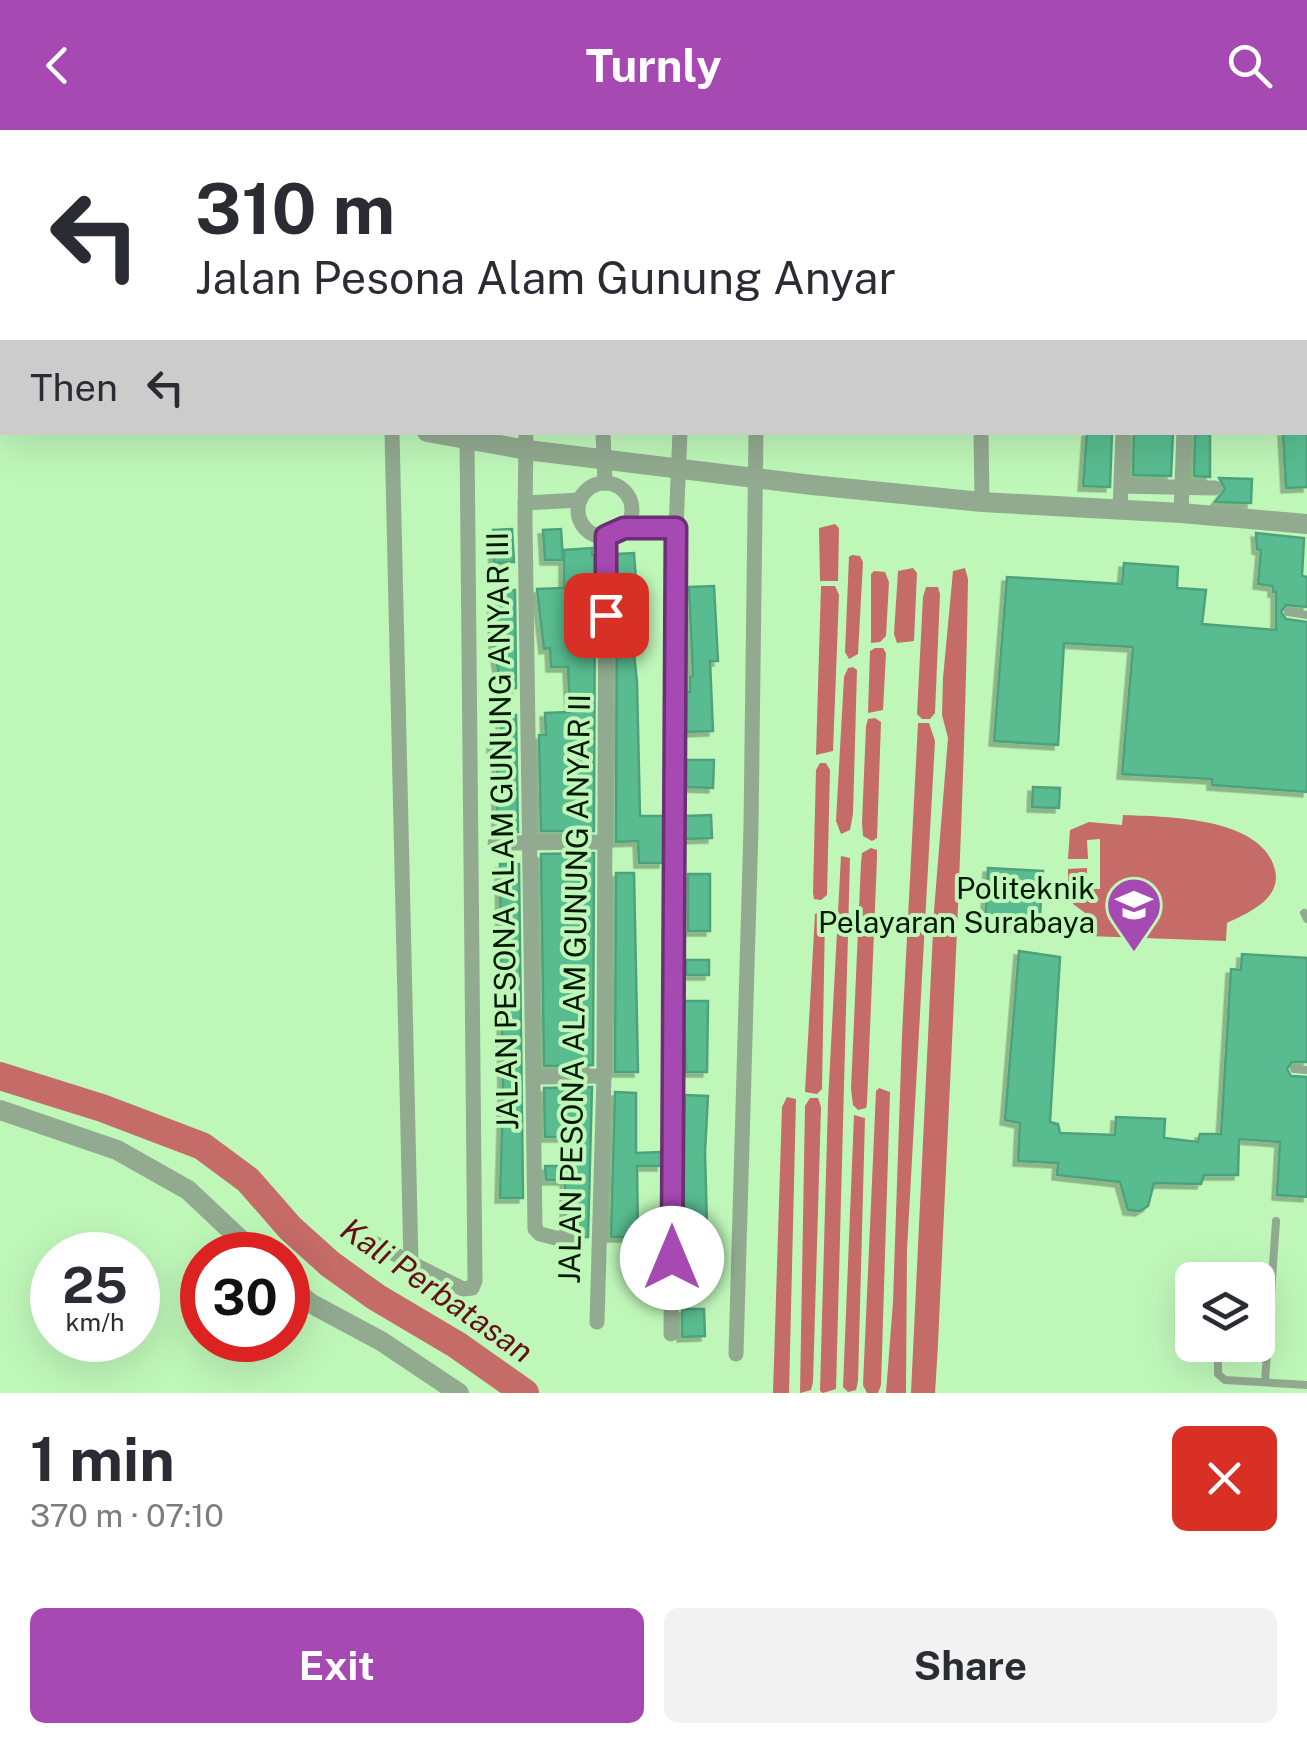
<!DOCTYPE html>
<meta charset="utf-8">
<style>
body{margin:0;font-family:"Public Sans",sans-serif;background:#f2f2f3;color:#2b2b33;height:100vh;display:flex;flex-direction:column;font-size:38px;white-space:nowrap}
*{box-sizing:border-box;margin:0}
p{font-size:32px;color:#7c7c81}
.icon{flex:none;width:55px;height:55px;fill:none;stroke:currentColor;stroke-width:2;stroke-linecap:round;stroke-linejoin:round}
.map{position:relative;height:1263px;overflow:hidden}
.drawer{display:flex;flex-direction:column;background:#fff;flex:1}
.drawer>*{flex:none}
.guide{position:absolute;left:0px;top:0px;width:1308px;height:305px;box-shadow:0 10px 40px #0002;background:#fff;color:#2b2b33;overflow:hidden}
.buttons{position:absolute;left:1175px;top:1132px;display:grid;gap:20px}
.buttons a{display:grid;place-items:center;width:100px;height:100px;border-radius:15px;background:#fff;box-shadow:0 10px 40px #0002;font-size:50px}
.speed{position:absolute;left:30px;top:1102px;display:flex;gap:20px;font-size:50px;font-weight:700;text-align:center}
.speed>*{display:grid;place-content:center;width:130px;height:130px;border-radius:50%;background:#fff;box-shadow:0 10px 40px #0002;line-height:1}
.speed small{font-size:25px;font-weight:400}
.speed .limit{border:15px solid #d22;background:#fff;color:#111}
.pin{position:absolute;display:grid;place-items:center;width:85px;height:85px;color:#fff;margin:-42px;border-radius:20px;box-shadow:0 5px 15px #0006}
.me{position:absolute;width:110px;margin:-55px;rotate:0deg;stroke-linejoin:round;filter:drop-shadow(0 0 8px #0008)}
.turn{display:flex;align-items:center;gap:35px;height:210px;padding:0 30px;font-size:45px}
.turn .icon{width:130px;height:130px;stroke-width:2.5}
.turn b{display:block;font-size:70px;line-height:85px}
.then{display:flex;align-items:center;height:95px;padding:0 30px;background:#0003;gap:20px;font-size:38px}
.round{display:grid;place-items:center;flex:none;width:105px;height:105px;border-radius:15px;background:#f2f2f3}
.overview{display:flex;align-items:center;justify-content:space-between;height:170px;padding:0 30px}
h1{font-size:60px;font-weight:700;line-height:75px}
.primary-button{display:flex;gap:20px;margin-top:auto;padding:20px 30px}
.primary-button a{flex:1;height:115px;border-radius:15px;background:#a649b3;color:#fff;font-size:40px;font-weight:700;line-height:115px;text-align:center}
.primary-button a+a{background:#f2f2f3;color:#2b2b33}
header{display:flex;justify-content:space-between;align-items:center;height:130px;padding:0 30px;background:#a649b3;color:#fff;font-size:45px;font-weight:700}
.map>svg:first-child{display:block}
</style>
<header><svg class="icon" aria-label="back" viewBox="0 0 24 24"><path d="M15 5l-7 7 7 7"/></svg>Turnly<svg class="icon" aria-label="search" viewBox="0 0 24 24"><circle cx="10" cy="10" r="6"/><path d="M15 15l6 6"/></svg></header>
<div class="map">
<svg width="1307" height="1263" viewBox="0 0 1307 1263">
<defs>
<filter id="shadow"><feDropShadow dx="-4.5" dy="4.5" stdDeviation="0" flood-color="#0004"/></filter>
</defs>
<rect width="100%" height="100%" fill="#bff7b9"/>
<!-- water -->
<g fill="#c56b68">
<polygon points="835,394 839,398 838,451 820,451 819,398"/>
<polygon points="852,425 860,426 863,432 858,524 849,529 845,522 849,427"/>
<polygon points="913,438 917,443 914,511 897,513 894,504 898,441"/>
<path d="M965,438l3,11c-4,255 -19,511 -30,766l-3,48h-24l23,-482 14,-173 -6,-23 1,-37 10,-107z"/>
<polygon points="874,441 885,442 889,452 886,506 880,512 871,513 871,444"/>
<polygon points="821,456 835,456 839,465 833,621 816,625"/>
<polygon points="926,457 938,457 940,464 935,583 930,589 922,589 917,584 923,467"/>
<polygon points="875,518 883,518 886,523 883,580 868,583 870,521"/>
<polygon points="853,537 857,540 853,684 850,700 841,704 836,691 844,547 848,538"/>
<polygon points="875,588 881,592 877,708 872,711 863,706 862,693 866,596 868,589"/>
<polygon points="918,593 929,593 935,611 907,1120 906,1260 906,1263 886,1263 893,1172 902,905"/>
<polygon points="820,633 826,633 830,640 827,765 821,770 814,769 813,763 816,640"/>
<path d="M1123,685c42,2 139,1 152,55 7,29 -27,43 -48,53l-1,18 -138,-5v-21l-15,-11v-18h-5v-17l19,-1v21h13v-50l-13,1 1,19h-20l2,-29 19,-8 33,3z"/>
<polygon points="871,718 877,720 877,728 867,973 866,978 858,980 853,975 851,959 861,733 862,723"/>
<polygon points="841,726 850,728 836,1259 823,1263 820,1261 828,972"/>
<polygon points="821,781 825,786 822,959 817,964 805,962 815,784"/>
<polygon points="879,958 890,962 881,1255 878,1263 867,1263 863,1255 876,961"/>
<polygon points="787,967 796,969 789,1263 773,1263 782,977"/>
<polygon points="810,968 818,968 821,977 813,1252 811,1260 800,1263 805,976"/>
<polygon points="854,985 865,988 858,1251 856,1260 848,1262 843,1257"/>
</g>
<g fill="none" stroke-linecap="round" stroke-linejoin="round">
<!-- river -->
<polyline stroke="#c56b68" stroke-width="28" points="0,946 102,978 202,1016 248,1050 290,1098 330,1134 376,1167 457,1215 525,1263"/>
</g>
<!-- building -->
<g fill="#58bc90" stroke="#4ea27d" stroke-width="2.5" filter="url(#shadow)">
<polygon points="1087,302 1112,302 1110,357 1083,356"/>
<polygon points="1134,302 1173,302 1171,346 1133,345"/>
<polygon points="1195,302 1210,302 1210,347 1194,346"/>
<polygon points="1283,302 1307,302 1307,357 1286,358"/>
<polygon points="1219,348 1252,349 1251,373 1215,372 1225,359"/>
<polygon points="512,399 514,432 494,433 493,400"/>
<polygon points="561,399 563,430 545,430 543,400"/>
<polygon points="1256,403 1304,408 1302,446 1307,447 1307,477 1286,475 1281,482 1286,489 1307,492 1307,662 1212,655 1212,649 1122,644 1133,517 1064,513 1058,615 994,611 1007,447 1122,454 1124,433 1178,437 1177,458 1206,460 1202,494 1276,500 1276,462 1273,462 1273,456 1258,454 1261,420 1257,419"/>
<polygon points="592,418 592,425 595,425 594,701 541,701 539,605 546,605 545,583 570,582 568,537 551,537 550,518 544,519 537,459 564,458 564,420"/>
<polygon points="634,423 638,477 629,478 637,552 640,686 663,686 663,733 639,733 638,711 616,712 617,424"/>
<polygon points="714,456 718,531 710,531 713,601 686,602 686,563 690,562 690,547 693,546 689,457"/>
<polygon points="515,460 516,558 501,559 494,514 492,461"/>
<polygon points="516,585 518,702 497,702 497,622 492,622 492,606 501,606 501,586"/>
<polygon points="686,630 714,630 713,658 686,657"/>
<polygon points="1033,657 1060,658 1059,678 1032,677"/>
<polygon points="711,685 712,708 685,709 685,686"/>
<polygon points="594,723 593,935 544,936 541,724"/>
<polygon points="500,734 519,734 523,1068 500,1068 503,964"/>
<polygon points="988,738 1043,741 1039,799 985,796"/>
<polygon points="616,743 634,743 638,942 615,942"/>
<rect x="688" y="744" width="22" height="57"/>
<polygon points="1019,821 1060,827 1050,992 1058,994 1060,1003 1115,1005 1116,987 1165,989 1164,1008 1198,1012 1200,1004 1221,1004 1231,839 1241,840 1242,824 1307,828 1307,932 1292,932 1287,939 1291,946 1307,947 1307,1067 1277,1065 1280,1012 1239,1009 1238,1045 1204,1045 1201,1054 1154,1053 1148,1076 1140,1081 1128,1080 1120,1052 1057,1045 1058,1033 1018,1031 1020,993 1005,990"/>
<rect x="686" y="830" width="23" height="15"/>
<polygon points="684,871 708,871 707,942 686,942"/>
<polygon points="592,957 588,1107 582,1107 565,1099 565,1050 546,1050 545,1036 566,1036 566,1007 545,1007 544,958"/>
<polygon points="615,962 636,963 636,1023 661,1022 661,1036 637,1036 638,1107 611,1107"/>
<polygon points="685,965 708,966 705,1022 708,1134 705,1134 706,1149 683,1150"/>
<polygon points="682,1179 704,1179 705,1206 682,1207"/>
</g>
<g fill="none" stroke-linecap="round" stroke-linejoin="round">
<!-- service -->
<g stroke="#92aa90" stroke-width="8">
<polyline points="1288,482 1307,485"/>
<polyline points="1304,783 1307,789"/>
<polyline points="1294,939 1307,940"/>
<polyline points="1218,1215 1218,1244 1225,1250 1307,1255"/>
<polyline points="1265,1252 1276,1091"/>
</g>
<!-- minor -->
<g stroke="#92aa90" stroke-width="15">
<polyline points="384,0 384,2"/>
<polyline points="532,0 532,2"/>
<polyline points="755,0 755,2"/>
<polyline points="607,2 607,0"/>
<polyline points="684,2 684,0"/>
<polyline points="995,2 995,0"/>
<polyline points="1135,2 1135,0"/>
<polyline points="1190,2 1190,0"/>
<polyline points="392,302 411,1133 463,1159 472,1158 475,1151 467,309"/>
<polyline points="526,302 525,390 535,1099 540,1104 572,1112"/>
<polyline points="603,302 605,353"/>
<polyline points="981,302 982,372"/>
<circle cx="605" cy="380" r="27"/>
<polyline points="1121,356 1214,358"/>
<polyline points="525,373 580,370"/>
<polyline points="1120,379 1123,302"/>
<polyline points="1181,383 1184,302"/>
<polyline points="624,398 676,399"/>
<polyline points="495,713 605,712"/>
<polyline points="535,947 604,946"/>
<polyline points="376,1114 411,1133"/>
<polyline points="597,1192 604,946 606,407"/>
<polyline points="671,1204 676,399 680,302"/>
<polyline points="736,1224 751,697 756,302"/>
</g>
<!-- tertiary -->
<g stroke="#92aa90" stroke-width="20">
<polyline points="0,228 2,229"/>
<polyline points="427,302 527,320 812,355 982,372 1181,383 1307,394"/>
<polyline points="0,980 117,1020 188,1060 257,1125"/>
<polyline points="288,1154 310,1173 381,1211 459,1263"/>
</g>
</g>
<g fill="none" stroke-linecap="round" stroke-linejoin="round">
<!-- route casing -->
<g stroke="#6c2f74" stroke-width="25">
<polyline id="route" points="606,485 606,406 624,398 676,398 672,1128"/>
</g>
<!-- route -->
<use href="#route" stroke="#a649b3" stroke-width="18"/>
</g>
<!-- icons -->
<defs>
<g id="university-pin" transform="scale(2.875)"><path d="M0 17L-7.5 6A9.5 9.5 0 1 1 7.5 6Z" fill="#a649b3" stroke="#bff7b9"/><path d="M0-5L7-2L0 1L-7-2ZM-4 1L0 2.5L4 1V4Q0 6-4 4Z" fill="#fff"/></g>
</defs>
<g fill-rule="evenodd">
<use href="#university-pin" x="1134" y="775"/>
</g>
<g text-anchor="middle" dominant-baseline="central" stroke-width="8" stroke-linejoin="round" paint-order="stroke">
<!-- street labels -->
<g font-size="30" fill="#051a04" stroke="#bff7b9">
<text transform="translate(502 701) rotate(-91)">JALAN PESONA ALAM GUNUNG ANYAR III</text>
<text transform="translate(574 859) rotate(-89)">JALAN PESONA ALAM GUNUNG ANYAR II</text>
</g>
<!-- poi labels -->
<g font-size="30" fill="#051a04" stroke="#bff7b9" text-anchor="end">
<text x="1095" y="758">Politeknik<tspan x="1095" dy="34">Pelayaran Surabaya</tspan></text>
</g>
<!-- water labels -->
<g font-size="32" font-style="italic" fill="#631017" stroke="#bff7b9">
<text transform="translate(437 1160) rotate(35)">Kali Perbatasan</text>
</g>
</g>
</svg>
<div class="buttons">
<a><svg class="icon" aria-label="layers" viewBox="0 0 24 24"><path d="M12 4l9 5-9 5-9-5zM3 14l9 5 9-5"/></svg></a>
</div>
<div class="speed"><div>25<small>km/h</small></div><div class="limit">30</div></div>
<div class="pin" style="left:606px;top:485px;background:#d93025"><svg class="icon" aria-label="arrive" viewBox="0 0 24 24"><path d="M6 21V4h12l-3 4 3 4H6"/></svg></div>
<svg class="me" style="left:672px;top:1128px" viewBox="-20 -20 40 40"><circle r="19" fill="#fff"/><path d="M0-13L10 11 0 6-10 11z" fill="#a649b3"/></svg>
<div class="guide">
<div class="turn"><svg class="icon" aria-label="left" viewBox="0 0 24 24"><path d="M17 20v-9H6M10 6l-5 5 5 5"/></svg><div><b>310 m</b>Jalan Pesona Alam Gunung Anyar</div></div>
<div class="then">Then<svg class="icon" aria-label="left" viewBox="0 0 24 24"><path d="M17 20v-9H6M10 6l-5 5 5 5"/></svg></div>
</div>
</div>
<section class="drawer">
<div class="overview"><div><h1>1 min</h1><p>370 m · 07:10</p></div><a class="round" style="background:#d93025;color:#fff"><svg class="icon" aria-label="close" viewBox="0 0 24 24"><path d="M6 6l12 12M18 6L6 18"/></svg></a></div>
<div class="primary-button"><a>Exit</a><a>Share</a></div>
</section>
